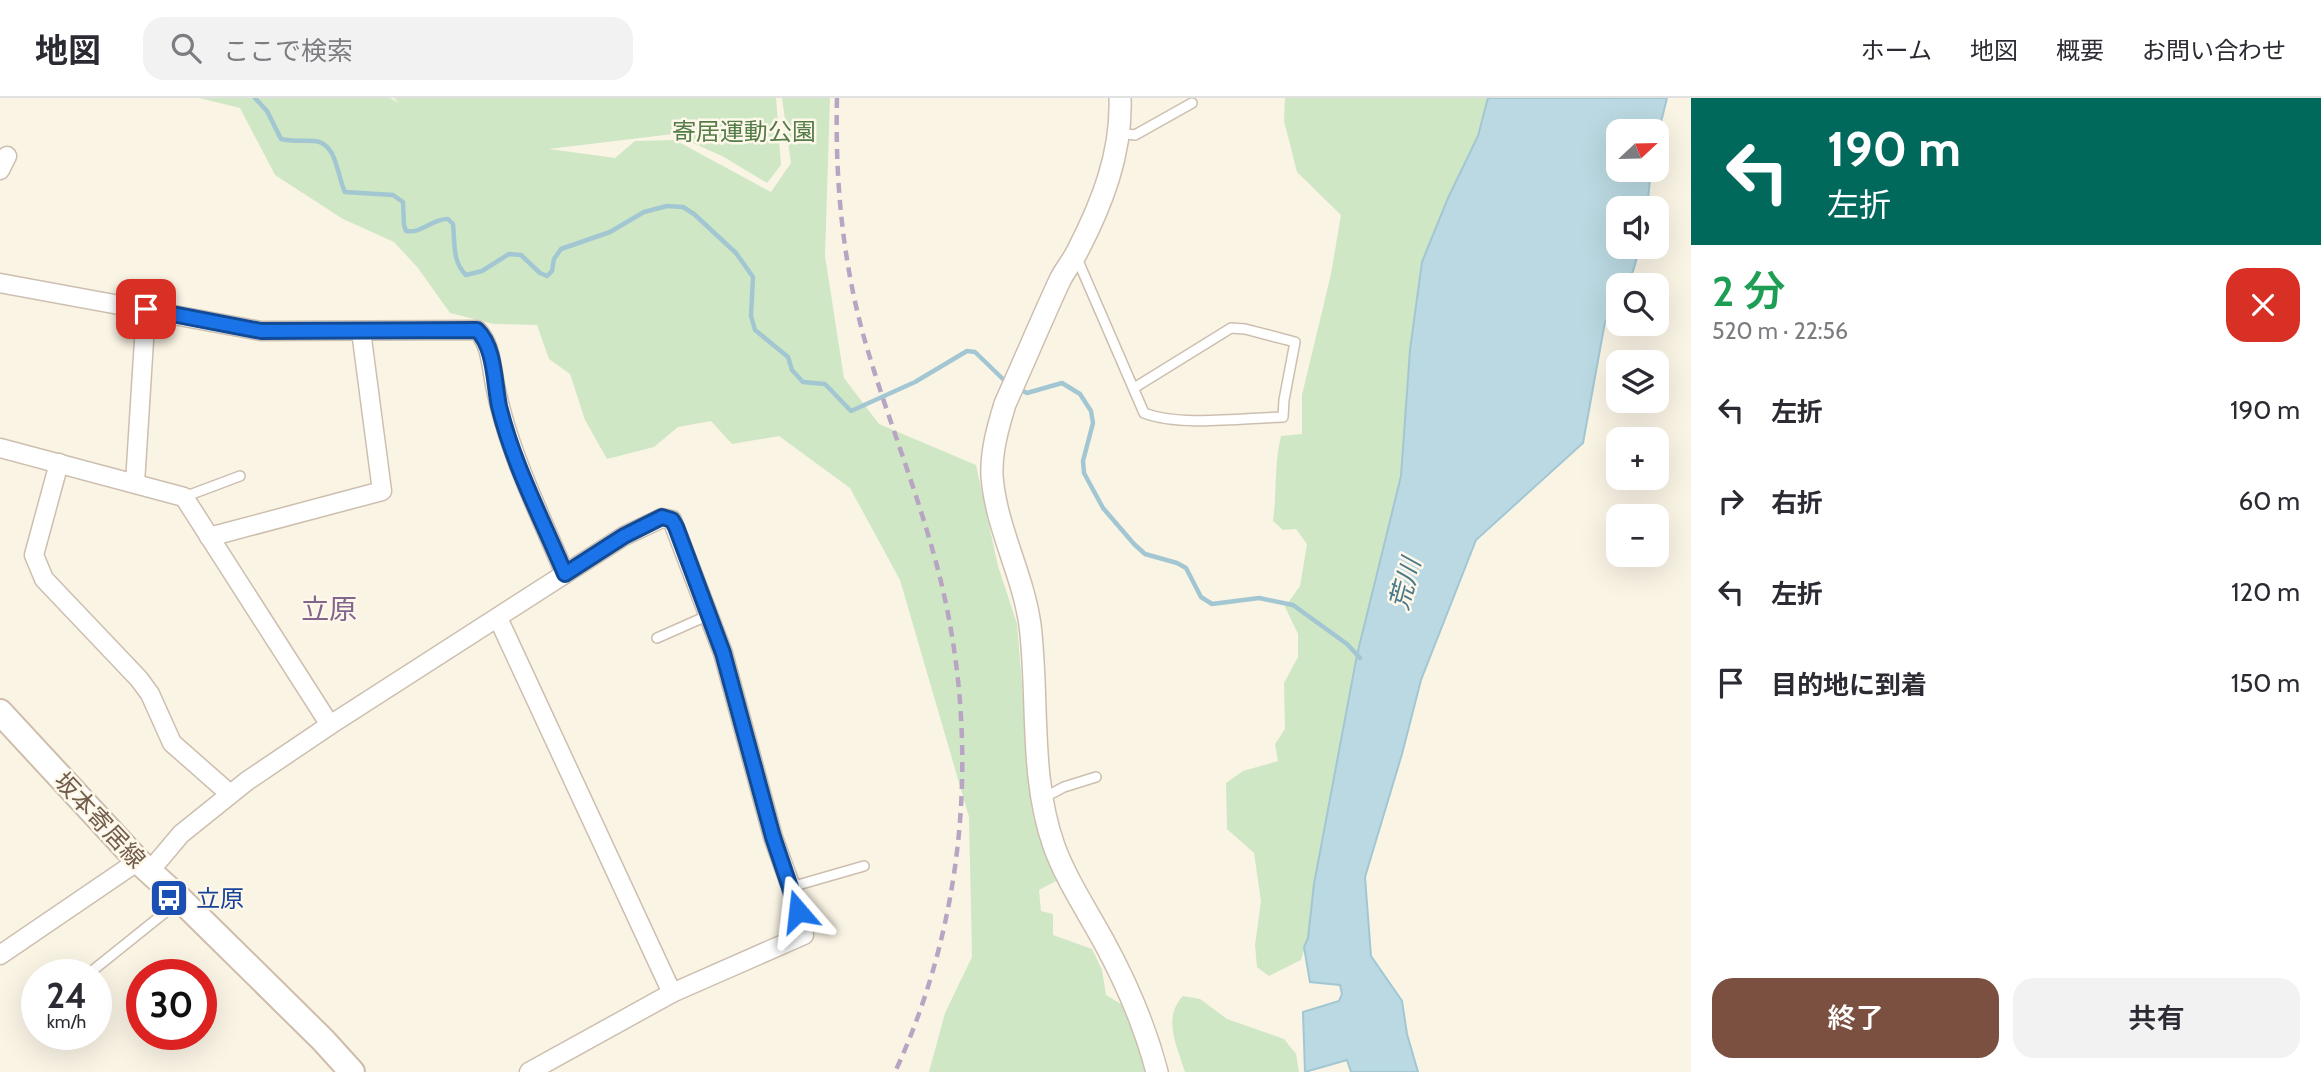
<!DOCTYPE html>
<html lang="ja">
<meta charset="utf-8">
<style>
body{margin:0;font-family:Cabin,"Noto Sans JP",sans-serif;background:#f2f2f3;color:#2b2b33;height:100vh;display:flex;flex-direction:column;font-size:26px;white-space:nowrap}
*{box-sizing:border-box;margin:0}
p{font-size:23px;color:#7c7c81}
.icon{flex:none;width:38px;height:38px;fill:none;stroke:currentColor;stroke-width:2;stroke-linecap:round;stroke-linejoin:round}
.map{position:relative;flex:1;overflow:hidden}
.drawer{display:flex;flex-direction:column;background:#fff;width:630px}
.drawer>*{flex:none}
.banner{background:#00695c;color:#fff;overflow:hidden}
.needle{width:46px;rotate:68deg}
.buttons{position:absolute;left:1606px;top:21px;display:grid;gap:14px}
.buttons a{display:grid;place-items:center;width:63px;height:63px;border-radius:14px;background:#fff;box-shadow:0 7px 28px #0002;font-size:35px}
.speed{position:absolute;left:21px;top:861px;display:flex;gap:14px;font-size:35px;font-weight:700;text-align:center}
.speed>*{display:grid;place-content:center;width:91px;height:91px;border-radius:50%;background:#fff;box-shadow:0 7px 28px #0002;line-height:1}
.speed small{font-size:18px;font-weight:400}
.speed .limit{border:10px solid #d22;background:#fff;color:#111}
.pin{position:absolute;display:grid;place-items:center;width:60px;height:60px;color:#fff;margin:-30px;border-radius:14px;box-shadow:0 4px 10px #0006}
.me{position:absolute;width:77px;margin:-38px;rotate:343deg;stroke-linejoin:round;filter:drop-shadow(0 0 5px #0008)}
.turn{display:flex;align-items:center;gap:24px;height:147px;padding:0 21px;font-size:32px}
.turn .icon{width:91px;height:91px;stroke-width:2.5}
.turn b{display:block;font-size:49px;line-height:60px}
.round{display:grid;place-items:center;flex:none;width:74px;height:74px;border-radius:21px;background:#f2f2f3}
.headline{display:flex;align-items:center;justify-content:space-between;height:119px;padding:0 21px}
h1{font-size:42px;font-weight:600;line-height:52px;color:#1e9e55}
.action{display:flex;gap:14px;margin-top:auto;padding:14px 21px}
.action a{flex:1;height:80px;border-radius:21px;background:#7b5041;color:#fff;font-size:28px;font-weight:600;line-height:80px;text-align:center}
.action a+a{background:#f2f2f3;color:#2b2b33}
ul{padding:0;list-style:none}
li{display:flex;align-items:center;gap:21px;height:91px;padding:0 21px}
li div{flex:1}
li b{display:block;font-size:26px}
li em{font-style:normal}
header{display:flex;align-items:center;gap:42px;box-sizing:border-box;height:98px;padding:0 35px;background:#fff;border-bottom:2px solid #e1e1e2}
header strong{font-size:33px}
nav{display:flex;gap:38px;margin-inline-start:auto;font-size:24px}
.search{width:490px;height:63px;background:#f2f2f3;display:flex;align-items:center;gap:18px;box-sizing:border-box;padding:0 24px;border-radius:21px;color:#7c7c81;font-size:26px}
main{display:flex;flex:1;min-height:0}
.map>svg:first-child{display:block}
</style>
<header>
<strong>地図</strong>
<div class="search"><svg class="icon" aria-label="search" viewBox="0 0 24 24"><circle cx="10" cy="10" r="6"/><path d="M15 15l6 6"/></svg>ここで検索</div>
<nav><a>ホーム</a><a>地図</a><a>概要</a><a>お問い合わせ</a></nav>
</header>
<main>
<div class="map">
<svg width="1691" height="974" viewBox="0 0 1691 974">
<rect width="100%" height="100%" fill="#faf4e5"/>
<!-- green -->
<g fill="#cfe7c4">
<polygon points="199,0 390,0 399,5 394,0 776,0 781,67 767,85 724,59 673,36 549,51 615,60 635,43 675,42 771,94 791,65 782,0 830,0 825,158 844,280 879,326 976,367 998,468 1017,526 1033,719 1056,783 1039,792 1041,813 1053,816 1053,837 1092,851 1102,872 1106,897 1126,909 1148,974 929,974 945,915 972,859 969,719 900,482 850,390 779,338 732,346 711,323 678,329 654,349 607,361 585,322 570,276 549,261 537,227 494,226 450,215 418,170 394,144 343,121 275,77 240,10"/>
<path d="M1285,0h203l-10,38 -30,62 -26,64 -12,88 -9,126 -44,180 -43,228 -6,54 -7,22 -32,16 -12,-9 -2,-22 6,-44 -7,-48 -27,-24 -1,-46 17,-12 35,-10 -3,-17 10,-15 -1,-46 14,-26v-23l-13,-27 15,-21 7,-42 -11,-15 -13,1 -10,-9c4,-29 1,-57 8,-85l21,-2v-39l29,-121 10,-59 -44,-43 -13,-51z"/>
<path d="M1183,898l17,3 27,20 57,20 12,15 3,18h-114c-8,-26 -23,-54 -2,-76z"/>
</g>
<!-- water -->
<polygon fill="#bbd9e2" stroke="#a2c7d3" stroke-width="2" points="1488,0 1667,0 1657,40 1657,33 1619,33 1619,72 1651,72 1647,110 1619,110 1619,149 1640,149 1633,173 1625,187 1619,187 1619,199 1605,224 1583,345 1476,442 1421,582 1402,656 1365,779 1371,858 1402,903 1407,936 1418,974 1351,974 1347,962 1305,974 1303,914 1339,903 1342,896 1340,887 1310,884 1304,849 1308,840 1314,786 1357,557 1401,378 1410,252 1422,164 1448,100 1478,38"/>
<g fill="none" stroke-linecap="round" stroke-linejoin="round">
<!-- stream -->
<g stroke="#a2c7d3" stroke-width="4.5">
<path d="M255,0l12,13 14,28c12,3 22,1 34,2 22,2 22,35 30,51l48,3 10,7 1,23 2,6c16,3 27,-13 42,-12l5,5c2,18 -1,38 13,51l16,-4 27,-17 12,1 19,18 7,3 5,-5 2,-12 7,-10 49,-17 34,-20 23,-6 16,1 11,7 42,39 17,24 -2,39 4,14 33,27 4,13 11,12 22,2 26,27 64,-29 52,-31 8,1 31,30"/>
<polyline points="1017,290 1027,295 1062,285 1080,296 1091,313 1093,325 1083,363 1084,375 1103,410 1134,446 1145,456 1177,465 1186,470 1201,499 1212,506 1259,500 1293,507 1347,546 1360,560"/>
</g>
<!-- service casing -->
<g stroke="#cdbfaf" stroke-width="12">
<g id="service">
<polyline points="1119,35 1135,37 1192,5"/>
<path d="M1076,158l68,157c36,14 100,5 139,4l1,-17 11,-58 -50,-13 -14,-1 -97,60"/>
<polyline points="184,399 240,378"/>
<polyline points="657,540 709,517"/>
<polyline points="1043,700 1064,689 1096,679"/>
<polyline points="791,789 864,768"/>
<polyline points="87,877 178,804"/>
</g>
</g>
<!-- minor casing -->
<g stroke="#cdbfaf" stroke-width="21">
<g id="minor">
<polyline points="0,72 7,58"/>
<path d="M0,185l261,48 216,-1c14,14 14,35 18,55 13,66 44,127 70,189"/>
<polyline points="0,350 184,399 330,627"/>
<polyline points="59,365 34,457 44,481 139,581 150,596 172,645 230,696"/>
<polyline points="135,385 146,211"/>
<polyline points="209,439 382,393 361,233"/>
<polyline points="498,520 672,895"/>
<polyline points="149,774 181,736 247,683 330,627 624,438 662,420 672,422 723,555 773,739 791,789 804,837 672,895 529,974"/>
<polyline points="0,857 138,763"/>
</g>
</g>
<!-- tertiary casing -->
<g stroke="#cdbfaf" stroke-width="24">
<path id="tertiary" d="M1120,0c2,55 -18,106 -43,154 -5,10 -12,18 -17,28 -19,41 -36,82 -55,124 -7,23 -14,47 -13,72 4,52 31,98 38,149 9,72 -1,151 24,221 12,33 32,63 49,94 23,42 42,86 54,132"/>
</g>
<!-- secondary casing -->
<g stroke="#cebdaa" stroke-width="28">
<polyline id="secondary" points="0,614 138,763 181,802 323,942 352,974"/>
</g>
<!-- service -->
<use href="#service" stroke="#fff" stroke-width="9"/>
<!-- minor -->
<use href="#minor" stroke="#fff" stroke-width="18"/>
<!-- tertiary -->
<use href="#tertiary" stroke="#fff" stroke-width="21"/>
<!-- secondary -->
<use href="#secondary" stroke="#fff" stroke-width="24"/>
<!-- rail -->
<path stroke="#b8a4c3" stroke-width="4.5" stroke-dasharray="10 7" stroke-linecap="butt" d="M837,0c-2,79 5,159 26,236 22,78 53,153 74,232 44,166 31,349 -42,506"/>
</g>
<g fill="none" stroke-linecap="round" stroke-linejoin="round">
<!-- route casing -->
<g stroke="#114b97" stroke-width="18">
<path id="route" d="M146,211l115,22 216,-1c18,17 17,52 22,76 14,58 43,113 66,168l59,-38 38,-19 10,3 4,7 47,126 50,184 25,74"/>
</g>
<!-- route -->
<use href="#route" stroke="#1a73e8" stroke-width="12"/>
</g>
<!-- icons -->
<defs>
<g id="bus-square" transform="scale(2.0125)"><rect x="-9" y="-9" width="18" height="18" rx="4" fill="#1a4fb4" stroke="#fef8eb"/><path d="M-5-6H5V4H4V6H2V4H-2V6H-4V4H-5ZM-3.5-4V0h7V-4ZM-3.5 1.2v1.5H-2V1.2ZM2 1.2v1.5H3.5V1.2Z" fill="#fff"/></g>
</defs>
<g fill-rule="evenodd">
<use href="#bus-square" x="169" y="800"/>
</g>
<g text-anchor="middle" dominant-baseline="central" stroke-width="5" stroke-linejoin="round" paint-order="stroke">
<!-- park labels -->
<g font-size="24" fill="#537c48" stroke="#fef8eb">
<text x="744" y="33">寄居運動公園</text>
</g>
<!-- street labels -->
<g font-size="24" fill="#715d4c" stroke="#fef8eb">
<text transform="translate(100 722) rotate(47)">坂本寄居線</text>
</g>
<!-- transit labels -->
<g font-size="24" fill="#164399" stroke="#fef8eb" text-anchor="start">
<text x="196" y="800">立原</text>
</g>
<!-- water labels -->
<g font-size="26" font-style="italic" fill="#4b798a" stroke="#fef8eb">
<text transform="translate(1405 486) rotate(-75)">荒川</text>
</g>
<!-- quarter labels -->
<g font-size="28" fill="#83648d" stroke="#fef8eb">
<text x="329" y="511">立原</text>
</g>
</g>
</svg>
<div class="buttons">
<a><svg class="needle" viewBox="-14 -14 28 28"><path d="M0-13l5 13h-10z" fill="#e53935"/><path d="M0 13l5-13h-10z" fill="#7c7c81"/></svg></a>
<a><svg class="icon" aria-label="sound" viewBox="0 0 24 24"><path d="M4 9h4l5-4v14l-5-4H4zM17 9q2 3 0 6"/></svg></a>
<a><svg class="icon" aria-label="search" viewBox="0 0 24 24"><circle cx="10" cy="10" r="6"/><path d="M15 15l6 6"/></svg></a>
<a><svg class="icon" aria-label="layers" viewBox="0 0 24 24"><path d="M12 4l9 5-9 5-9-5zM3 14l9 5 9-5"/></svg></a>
<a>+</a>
<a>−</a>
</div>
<div class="speed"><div>24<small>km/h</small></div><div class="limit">30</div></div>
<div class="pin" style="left:146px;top:211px;background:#d93025"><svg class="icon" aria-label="arrive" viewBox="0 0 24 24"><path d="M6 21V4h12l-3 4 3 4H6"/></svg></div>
<svg class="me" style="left:798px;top:813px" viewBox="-20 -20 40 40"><path d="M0-17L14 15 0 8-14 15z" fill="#1a73e8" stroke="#fff" stroke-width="4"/></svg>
</div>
<section class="drawer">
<div class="banner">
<div class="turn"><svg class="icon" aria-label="left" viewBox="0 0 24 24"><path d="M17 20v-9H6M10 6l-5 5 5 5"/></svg><div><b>190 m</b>左折</div></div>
</div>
<div class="headline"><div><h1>2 分</h1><p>520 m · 22:56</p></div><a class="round" style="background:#d93025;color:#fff"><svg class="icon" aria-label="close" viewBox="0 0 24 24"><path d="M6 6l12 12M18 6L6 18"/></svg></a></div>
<ul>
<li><svg class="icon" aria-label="left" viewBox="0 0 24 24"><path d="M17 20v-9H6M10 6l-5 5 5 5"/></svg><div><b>左折</b></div><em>190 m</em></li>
<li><svg class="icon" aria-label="right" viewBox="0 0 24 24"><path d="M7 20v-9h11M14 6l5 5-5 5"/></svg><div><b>右折</b></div><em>60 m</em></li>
<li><svg class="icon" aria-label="left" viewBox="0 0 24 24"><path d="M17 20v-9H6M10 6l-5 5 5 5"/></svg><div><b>左折</b></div><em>120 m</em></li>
<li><svg class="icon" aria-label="arrive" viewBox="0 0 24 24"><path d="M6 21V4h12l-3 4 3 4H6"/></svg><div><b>目的地に到着</b></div><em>150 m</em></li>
</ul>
<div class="action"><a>終了</a><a>共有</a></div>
</section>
</main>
